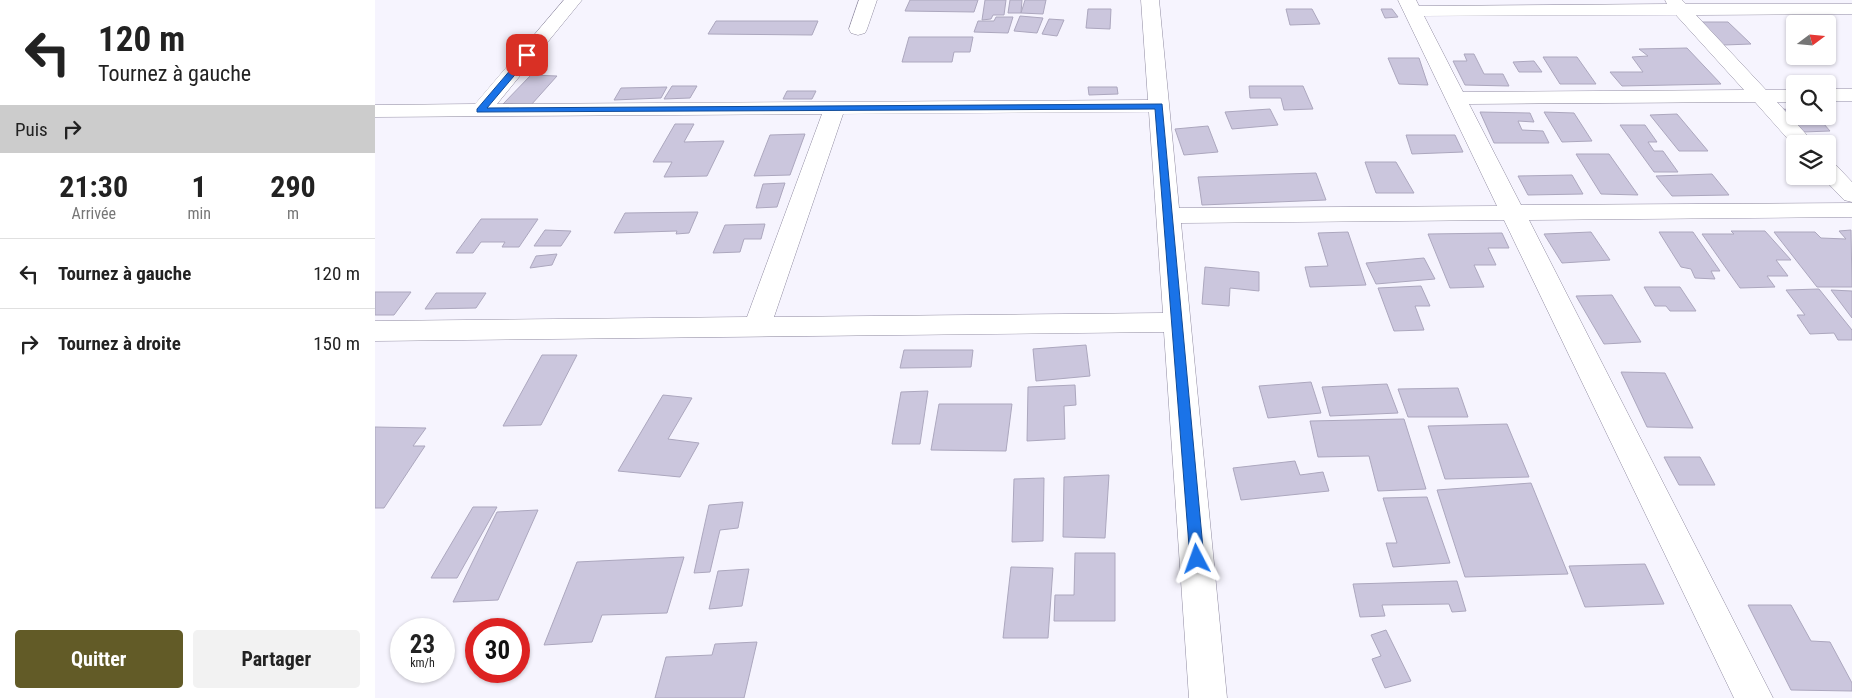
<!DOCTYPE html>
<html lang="fr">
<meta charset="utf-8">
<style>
body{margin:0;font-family:"Roboto Condensed",sans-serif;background:#f2f2f2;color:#222;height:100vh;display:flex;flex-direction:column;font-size:19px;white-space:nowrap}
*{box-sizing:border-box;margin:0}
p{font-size:16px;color:#767676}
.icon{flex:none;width:28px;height:28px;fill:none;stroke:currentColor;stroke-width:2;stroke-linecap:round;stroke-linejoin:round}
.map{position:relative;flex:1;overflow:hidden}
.side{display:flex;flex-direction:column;background:#fff;width:375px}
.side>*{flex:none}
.banner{background:#fff;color:#222;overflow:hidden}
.needle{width:32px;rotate:74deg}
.buttons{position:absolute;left:1411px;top:15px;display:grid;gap:10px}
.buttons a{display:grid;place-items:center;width:50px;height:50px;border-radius:5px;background:#fff;box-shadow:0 1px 4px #0004;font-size:25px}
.speed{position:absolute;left:15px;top:618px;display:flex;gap:10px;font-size:25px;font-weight:700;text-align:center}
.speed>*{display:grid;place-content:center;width:65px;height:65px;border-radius:50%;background:#fff;box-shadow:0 1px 4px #0004;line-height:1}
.speed small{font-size:12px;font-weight:400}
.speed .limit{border:8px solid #d22;background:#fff;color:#111}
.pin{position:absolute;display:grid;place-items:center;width:42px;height:42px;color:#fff;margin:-21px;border-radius:10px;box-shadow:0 2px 8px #0006}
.me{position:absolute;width:55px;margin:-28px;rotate:356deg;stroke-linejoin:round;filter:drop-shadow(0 0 4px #0008)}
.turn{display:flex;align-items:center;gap:18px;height:105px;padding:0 15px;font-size:22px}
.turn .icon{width:65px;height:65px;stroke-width:2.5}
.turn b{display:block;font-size:35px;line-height:42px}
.then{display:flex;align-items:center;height:48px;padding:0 15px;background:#0003;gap:10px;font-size:19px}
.eta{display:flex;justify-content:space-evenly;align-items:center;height:85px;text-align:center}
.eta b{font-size:30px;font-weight:700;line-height:35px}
.primary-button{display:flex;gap:10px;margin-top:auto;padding:10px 15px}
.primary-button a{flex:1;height:58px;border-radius:5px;background:#625b27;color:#fff;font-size:20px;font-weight:700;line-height:58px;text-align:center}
.primary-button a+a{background:#f2f2f2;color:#222}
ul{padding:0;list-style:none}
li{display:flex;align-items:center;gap:15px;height:70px;padding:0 15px;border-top:1px solid #e0e0e0}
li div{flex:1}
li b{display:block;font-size:19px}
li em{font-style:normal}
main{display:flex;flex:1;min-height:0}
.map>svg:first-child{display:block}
</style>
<main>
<section class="side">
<div class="banner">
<div class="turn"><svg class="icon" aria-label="left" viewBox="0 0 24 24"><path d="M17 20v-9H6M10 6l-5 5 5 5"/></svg><div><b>120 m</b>Tournez à gauche</div></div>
<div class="then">Puis<svg class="icon" aria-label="right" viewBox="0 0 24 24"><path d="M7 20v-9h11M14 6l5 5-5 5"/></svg></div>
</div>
<div class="eta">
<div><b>21:30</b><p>Arrivée</p></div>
<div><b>1</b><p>min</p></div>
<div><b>290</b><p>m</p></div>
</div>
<ul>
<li><svg class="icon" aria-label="left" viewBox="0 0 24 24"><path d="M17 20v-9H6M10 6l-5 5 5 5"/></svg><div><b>Tournez à gauche</b></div><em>120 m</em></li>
<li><svg class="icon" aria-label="right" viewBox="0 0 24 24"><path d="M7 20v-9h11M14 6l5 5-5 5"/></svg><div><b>Tournez à droite</b></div><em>150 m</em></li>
</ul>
<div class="primary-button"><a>Quitter</a><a>Partager</a></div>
</section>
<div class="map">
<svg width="1477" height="698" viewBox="0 0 1477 698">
<rect width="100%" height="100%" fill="#f6f4fe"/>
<!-- building -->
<g fill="#cbc6dd" stroke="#aca7be">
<polygon points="535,0 603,0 599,12 530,11"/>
<polygon points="610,0 631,0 629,15 618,15 616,19 607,20"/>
<polygon points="635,0 647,0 646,13 633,13"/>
<polygon points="650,0 671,0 668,14 646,13"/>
<polygon points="713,9 736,9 735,29 711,28"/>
<polygon points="911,9 937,9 945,24 915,25"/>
<polygon points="1006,9 1017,9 1023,17 1010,18"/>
<polygon points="645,16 668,18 662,33 639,31"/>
<polygon points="621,17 638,17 633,33 599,32 603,21 619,21"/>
<polygon points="674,19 689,20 682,36 667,34"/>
<polygon points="341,21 443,21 437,35 333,34"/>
<polygon points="1323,22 1353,22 1376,44 1349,45"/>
<polygon points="534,37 598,37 595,52 579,52 577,62 527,62"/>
<polygon points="1312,48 1346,84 1247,86 1235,72 1268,72 1257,57 1273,56 1264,49"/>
<polygon points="1089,54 1099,54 1109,74 1128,74 1134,86 1090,85 1078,61 1092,61"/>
<polygon points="1168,57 1202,57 1221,84 1185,84"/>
<polygon points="1013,58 1044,58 1053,85 1024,84"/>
<polygon points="1159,61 1167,72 1144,72 1138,62"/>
<polygon points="156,75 182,76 156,105 128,104"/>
<polygon points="297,86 322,86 315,98 289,99"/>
<polygon points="874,86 928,86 938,109 909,110 906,98 875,98"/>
<polygon points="292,87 286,98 239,100 246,88"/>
<polygon points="713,87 742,87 743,94 714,95"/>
<polygon points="412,91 441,91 437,99 408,99"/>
<polygon points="895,109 903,125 857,129 850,112"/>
<polygon points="1407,109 1420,110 1420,116 1442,116 1455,131 1428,132"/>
<polygon points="1105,112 1155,113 1159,122 1143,121 1147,130 1168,131 1174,143 1119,143"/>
<polygon points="1169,112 1199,113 1217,141 1187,142"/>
<polygon points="1302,114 1333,151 1304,151 1275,115"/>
<polygon points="300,124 319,124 309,142 349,141 332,176 289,177 297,162 278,162"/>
<polygon points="1245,125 1270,125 1282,142 1273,142 1279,151 1288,151 1303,172 1279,172"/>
<polygon points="833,126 843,152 809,155 800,129"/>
<polygon points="430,134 415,175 379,176 395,135"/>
<polygon points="1031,135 1080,135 1088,152 1037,154"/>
<polygon points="1201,154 1234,154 1263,195 1226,194"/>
<polygon points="990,162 1021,162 1039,193 1001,193"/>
<polygon points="941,173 951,200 827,205 823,177"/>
<polygon points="1337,174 1354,195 1297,196 1281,176"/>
<polygon points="1197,175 1208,194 1153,195 1143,176"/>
<polygon points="410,183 402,207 381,208 388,184"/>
<polygon points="323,212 314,233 301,234 302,231 239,233 250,213"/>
<polygon points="106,219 163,219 144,247 127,247 130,242 106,242 98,253 81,253"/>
<polygon points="390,224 386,239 369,239 365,252 338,253 350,225"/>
<polygon points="170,230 196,231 186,246 159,246"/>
<polygon points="1476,230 1477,287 1442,287 1399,232 1440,232 1446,238 1471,239 1464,231"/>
<polygon points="1356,231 1390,231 1416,260 1401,260 1413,276 1392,276 1400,287 1365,288 1327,234 1359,234"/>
<polygon points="973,232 991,285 935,287 930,267 953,266 943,233"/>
<polygon points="1216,232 1235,260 1187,263 1169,234"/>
<polygon points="1284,232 1318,232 1345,271 1336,271 1340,279 1320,278 1316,269 1306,267"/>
<polygon points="1127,233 1134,248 1113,248 1121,265 1099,265 1109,287 1075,288 1053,234"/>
<polygon points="182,254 177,265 155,268 161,256"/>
<polygon points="1049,258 1060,279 1001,284 991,263"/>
<polygon points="830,267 884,272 884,291 855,288 854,306 827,304"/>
<polygon points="1046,286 1055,306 1040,306 1049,330 1019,331 1003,288"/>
<polygon points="1269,287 1305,287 1321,311 1295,311 1291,306 1280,306"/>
<polygon points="1444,289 1477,330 1477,340 1463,340 1459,333 1435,334 1422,315 1430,315 1411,290"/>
<polygon points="1456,290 1477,291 1477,318"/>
<polygon points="0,292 36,292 19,315 0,315"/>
<polygon points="61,293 111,293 101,308 50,309"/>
<polygon points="1237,295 1266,342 1229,344 1201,296"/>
<polygon points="711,345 715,376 661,381 658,349"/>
<polygon points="529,350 598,350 596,367 525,368"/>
<polygon points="167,355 202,355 166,425 128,426"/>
<polygon points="1246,372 1290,373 1318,428 1272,427"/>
<polygon points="936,382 946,413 893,418 884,386"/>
<polygon points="1012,384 1023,413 955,416 947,387"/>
<polygon points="700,385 701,405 689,406 690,439 652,441 653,387"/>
<polygon points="1083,388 1093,417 1033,417 1023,389"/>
<polygon points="553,391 545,444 517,444 526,392"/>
<polygon points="288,395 317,398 293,439 324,443 305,477 243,471"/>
<polygon points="564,404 637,404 631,451 556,450"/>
<polygon points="1029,419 1051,489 1003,491 994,456 943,457 935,421"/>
<polygon points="1132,424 1154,477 1070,479 1053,426"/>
<polygon points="0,427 51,428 38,446 50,446 9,508 0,508"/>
<polygon points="1289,457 1325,457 1340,485 1304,485"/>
<polygon points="920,461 925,475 948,472 954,491 866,500 858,468"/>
<polygon points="734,475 730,538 688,537 689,477"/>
<polygon points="669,478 668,541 637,542 639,479"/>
<polygon points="1156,483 1193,574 1090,577 1062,490"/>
<polygon points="1052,497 1075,563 1018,567 1011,543 1022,543 1008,498"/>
<polygon points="368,502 363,528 345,530 335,572 319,573 334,505"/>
<polygon points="98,507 122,507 82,578 56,578"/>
<polygon points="163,510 123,600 78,602 122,512"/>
<polygon points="700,553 740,553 740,621 679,621 680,595 699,595"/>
<polygon points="309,557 292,613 227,615 217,642 169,645 202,562"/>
<polygon points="1270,564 1289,604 1210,607 1194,566"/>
<polygon points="636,567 678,568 673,638 628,638"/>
<polygon points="374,569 367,606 334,609 343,571"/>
<polygon points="1082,581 1091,611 1077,612 1074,604 1007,605 1010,616 985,617 978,584"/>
<polygon points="1373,605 1416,605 1436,641 1455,642 1477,683 1477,691 1416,690"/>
<polygon points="1011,630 1036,681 1010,688 997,659 1006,656 996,635"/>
<polygon points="382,642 369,698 280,698 291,657 337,655 340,644"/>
</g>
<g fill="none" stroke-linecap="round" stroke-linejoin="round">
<!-- minor casing -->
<g stroke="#908ba1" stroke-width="1">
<g id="minor">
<path d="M189,0h18l-85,104 651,-4 -7,-100h18l20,208 318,-2 -99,-206h18l3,6 248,-2 -2,-4h17l4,4h166v10l-156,1 70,75h29v12h-18l38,42h-20v3l-40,-45 -286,2 52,101 331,-2v14l-323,3 244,478h-39l-230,-478 -323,3 46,475h-38l-25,-366 -789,9v-20l372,-4 75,-203 -447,3v-12l100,-1zM1301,15l68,75 -281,2 -39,-76zM774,112l14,201 -389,4 69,-203z"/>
<polygon points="484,0 502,0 492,29 490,33 483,35 476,33 474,29"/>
<rect x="1452" y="89" width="25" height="12"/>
<polygon points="1452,162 1460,164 1477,182 1477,202 1469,200 1446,176 1452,176"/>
</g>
</g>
<!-- minor -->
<use href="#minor" fill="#fff" fill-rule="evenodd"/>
</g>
<!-- route -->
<polygon fill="#1a73e8" stroke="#114b97" points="152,53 155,54 155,57 112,108 787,104 829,559 827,564 822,566 817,564 815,559 780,109 102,112 102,109 149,54"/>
</svg>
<div class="buttons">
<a><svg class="needle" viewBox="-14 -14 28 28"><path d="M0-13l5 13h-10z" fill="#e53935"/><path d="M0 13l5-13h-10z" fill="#767676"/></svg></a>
<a><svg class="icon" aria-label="search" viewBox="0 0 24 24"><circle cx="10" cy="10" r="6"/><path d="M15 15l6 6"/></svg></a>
<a><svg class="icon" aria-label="layers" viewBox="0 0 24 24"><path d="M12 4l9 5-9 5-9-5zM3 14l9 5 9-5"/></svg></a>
</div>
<div class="speed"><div>23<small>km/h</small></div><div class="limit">30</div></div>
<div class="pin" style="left:152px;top:55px;background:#d93025"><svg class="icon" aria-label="arrive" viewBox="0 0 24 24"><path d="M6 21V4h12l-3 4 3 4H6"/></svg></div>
<svg class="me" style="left:822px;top:559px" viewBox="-20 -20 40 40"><path d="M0-17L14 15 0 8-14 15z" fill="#1a73e8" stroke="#fff" stroke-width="4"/></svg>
</div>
</main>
